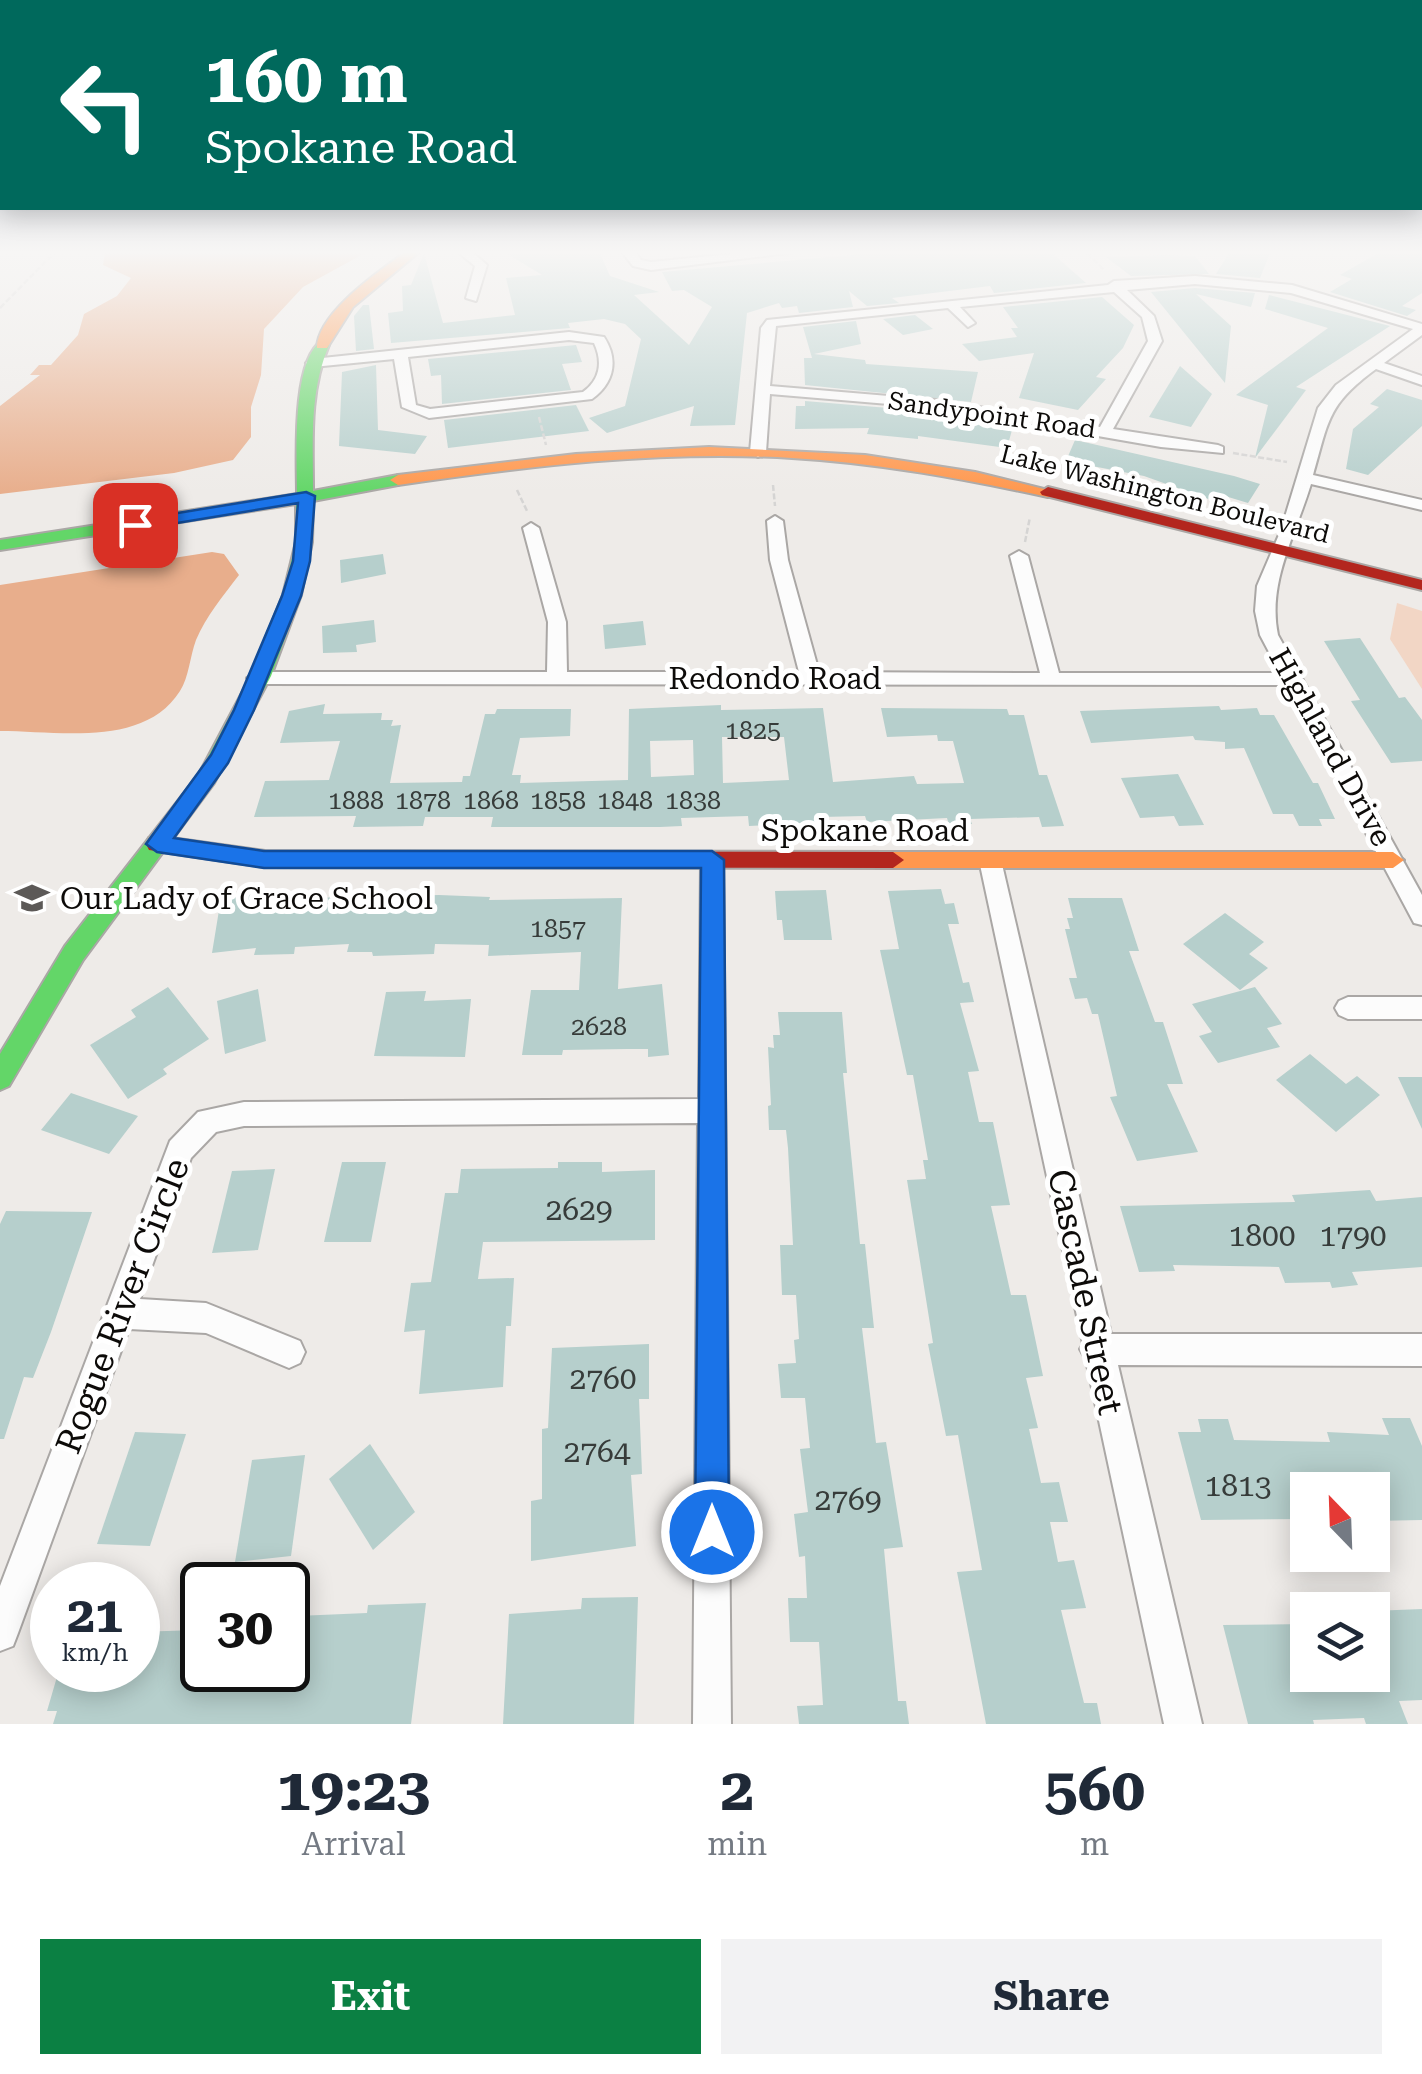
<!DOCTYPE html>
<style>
body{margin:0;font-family:"Roboto Serif",serif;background:#f2f2f3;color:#1f2937;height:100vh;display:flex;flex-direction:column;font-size:38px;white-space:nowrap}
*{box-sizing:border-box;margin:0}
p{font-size:32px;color:#747a83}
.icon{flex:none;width:55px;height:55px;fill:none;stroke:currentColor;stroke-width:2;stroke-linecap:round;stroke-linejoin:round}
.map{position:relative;height:1724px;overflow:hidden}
.side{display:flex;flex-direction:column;background:#fff;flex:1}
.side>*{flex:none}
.guide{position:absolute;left:0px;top:0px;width:1422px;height:210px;box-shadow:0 5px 25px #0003;background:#00695c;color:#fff;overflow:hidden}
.needle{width:65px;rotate:337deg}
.controls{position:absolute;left:1290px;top:1472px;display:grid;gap:20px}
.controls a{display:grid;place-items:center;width:100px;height:100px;border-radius:0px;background:#fff;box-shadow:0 5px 25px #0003;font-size:50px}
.speed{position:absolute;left:30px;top:1562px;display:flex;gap:20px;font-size:50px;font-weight:700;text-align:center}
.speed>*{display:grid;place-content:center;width:130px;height:130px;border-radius:50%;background:#fff;box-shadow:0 5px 25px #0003;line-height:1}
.speed small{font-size:25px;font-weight:400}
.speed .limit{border:5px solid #111;border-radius:15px;background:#fff;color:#111}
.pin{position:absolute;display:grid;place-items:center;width:85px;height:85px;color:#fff;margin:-42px;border-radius:20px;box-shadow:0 5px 15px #0006}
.me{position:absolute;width:110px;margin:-55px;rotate:0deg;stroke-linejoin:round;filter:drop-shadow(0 0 8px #0008)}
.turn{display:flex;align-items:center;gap:35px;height:210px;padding:0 40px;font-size:45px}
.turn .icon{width:130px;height:130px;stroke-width:2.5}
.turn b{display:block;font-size:70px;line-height:85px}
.eta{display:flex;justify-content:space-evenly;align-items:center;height:170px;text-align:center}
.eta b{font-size:60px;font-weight:700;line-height:70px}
.action{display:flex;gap:20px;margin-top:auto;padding:20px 40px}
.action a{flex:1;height:115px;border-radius:0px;background:#0b8043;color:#fff;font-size:40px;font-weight:700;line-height:115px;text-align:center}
.action a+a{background:#f2f2f3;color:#1f2937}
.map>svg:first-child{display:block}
</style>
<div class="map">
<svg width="1422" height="1724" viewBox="0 0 1422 1724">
<rect width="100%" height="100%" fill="#eeebe8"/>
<!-- green -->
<polygon fill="#f2d6c5" points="1397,603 1422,611 1422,689 1390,639"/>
<!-- water -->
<g fill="#e8ae8c">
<polygon points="105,253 365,253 303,287 264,329 261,375 251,407 251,437 233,460 174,473 0,494 0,406 40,375 30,375 39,365 51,365 78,335 84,314 117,296 131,278 103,265"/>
<path d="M212,552l12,2 15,21c-16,21 -33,41 -43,65 -6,16 -7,37 -16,51 -36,57 -122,40 -180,40v-146z"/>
</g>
<!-- building -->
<g fill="#b6cfcc" fill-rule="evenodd">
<polygon points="424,253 443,323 515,315 506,278 542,275 506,253 600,253 610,276 659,292 634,295 689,345 712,307 684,290 672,291 662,272 875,253 1052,253 1086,283 994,293 990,286 892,298 899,303 867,306 849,291 853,307 799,313 797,306 782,308 779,303 747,313 735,425 690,426 694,406 607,433 589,418 625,406 641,339 625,324 604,319 568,323 570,328 391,343 388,313 403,311 402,286 411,285"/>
<polygon points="1229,253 1270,253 1260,278 1216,274"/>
<polygon points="1378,253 1422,253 1422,293 1402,306 1416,310 1407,316 1330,292 1352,279 1340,275"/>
<polygon points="1167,255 1195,256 1209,274 1131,276 1106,257"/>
<polygon points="1195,288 1255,293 1251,307 1196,294 1231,326 1225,383 1151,292"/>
<polygon points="1269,295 1390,326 1296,387 1306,390 1255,458 1268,405 1236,395 1328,328 1265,309"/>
<polygon points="1102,297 1134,325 1123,348 1096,377 1106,379 1078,410 1019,398 1034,353 979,361 962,344 1017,337 1011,328 1018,328 1003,307"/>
<polygon points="363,305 369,305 374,349 356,351 354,316"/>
<polygon points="915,315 933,329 903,335 883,319"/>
<polygon points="856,321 861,344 814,354 865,360 866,364 978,372 971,402 805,385 804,358 812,358 803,327"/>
<polygon points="576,345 582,362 562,364 571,390 442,404 441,375 431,376 428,359"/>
<polygon points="376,365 378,430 427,436 415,454 339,446 342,372"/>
<polygon points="1180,366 1212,394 1191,427 1149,417"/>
<polygon points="1387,389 1422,400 1422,426 1368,475 1346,469 1353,429 1379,407 1370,404"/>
<polygon points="805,401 936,412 967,417 965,423 1012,430 1007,448 918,436 918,439 867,434 869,428 795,429 796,406 805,406"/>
<polygon points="576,405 589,431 448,448 444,420"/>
<polygon points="1075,440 1234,476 1260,484 1248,503 1215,493 1211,500 1144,476 1066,461"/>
<polygon points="383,554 386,574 341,583 340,560"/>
<polygon points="374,620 376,642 356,645 357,652 323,653 322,626"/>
<polygon points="643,621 646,645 605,649 603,625"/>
<polygon points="1360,638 1399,698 1405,697 1422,720 1422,761 1391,763 1351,701 1360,700 1324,641"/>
<path d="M325,704l-2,10 59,-1 -1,7h12l-2,6 10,-1 -11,58 72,-1 1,-6h7l15,-62h10l2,-5h74l-1,27 -50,2 -8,37h9l-1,8 108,-3 1,-71 92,-4v5l102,-2 10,74 81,-6 3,8 47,-1 -11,-42h-15l-1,-6 -50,2 -6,-29 126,1 2,6h15l15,60h8l17,51 -22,1 -3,-10 -69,2 2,5 -23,1 -2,-7 -80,4 -2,-6 -44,1 1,10h-21v-4l-52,3 -1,-10 -67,2 1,8 -22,1h-169l2,-10h-68l-2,9 -70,1 3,-11 -102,1 11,-36 64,-1 11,-39 -60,2 9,-32zM722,737h62l5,43 -66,3zM693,740l1,35 -43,2 -1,-36z"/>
<polygon points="1219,706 1221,710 1257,708 1260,715 1274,715 1313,783 1318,783 1335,819 1319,819 1322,826 1299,826 1293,814 1273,814 1244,748 1225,749 1225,742 1195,740 1193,736 1091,743 1080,711"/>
<polygon points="1178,774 1204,825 1179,826 1174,816 1140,818 1121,778"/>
<polygon points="941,889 945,904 954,903 959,924 948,924 963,983 969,982 974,1002 960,1003 979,1071 968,1072 979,1122 993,1122 1010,1205 991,1206 1011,1295 1026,1295 1043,1376 1026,1378 1038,1428 1029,1429 1041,1483 1059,1482 1068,1522 1050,1522 1058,1562 1074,1560 1086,1608 1061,1610 1084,1703 1097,1703 1101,1724 986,1724 957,1572 982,1570 958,1435 946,1436 928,1344 933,1343 907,1180 926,1179 923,1160 928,1160 913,1075 907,1075 880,950 899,949 888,891"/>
<polygon points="826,890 832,940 784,940 782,920 777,920 775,891"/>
<polygon points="261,894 260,899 439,895 490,897 489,900 622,898 618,989 662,984 669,1055 648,1057 648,1049 627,1049 563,1050 562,1055 522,1055 531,990 579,990 581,952 488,956 489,945 435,944 434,954 373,956 372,952 347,952 349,944 295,947 294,954 254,955 256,948 212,953 221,898"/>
<polygon points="1068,898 1122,898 1139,951 1129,951 1155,1022 1163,1022 1183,1084 1167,1084 1198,1152 1137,1161 1110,1097 1117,1096 1098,1014 1092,1014 1087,998 1075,999 1069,978 1077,978 1065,929 1070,929 1067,918 1073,918"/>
<polygon points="1225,913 1264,942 1249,954 1268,968 1240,990 1183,944"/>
<polygon points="168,987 209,1039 163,1069 167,1074 128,1099 90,1045 136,1017 131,1010"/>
<polygon points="1255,987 1282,1024 1267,1028 1280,1047 1218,1063 1199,1036 1212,1032 1192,1004"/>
<polygon points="258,989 266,1041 225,1054 217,1001"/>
<polygon points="426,991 424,1001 471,999 465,1057 374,1056 386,992"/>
<polygon points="778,1012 842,1012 847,1073 843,1073 860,1244 865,1244 874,1328 862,1328 876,1443 886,1442 903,1547 884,1549 898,1701 906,1701 909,1724 799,1724 797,1706 823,1705 819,1642 790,1642 788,1598 807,1598 805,1556 799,1557 794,1514 808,1512 800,1449 810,1448 805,1398 781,1398 778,1364 796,1363 794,1340 799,1339 796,1295 782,1295 780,1245 793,1245 788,1148 786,1130 769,1130 768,1106 771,1105 768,1047 774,1048 773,1035 780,1035"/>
<polygon points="1310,1054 1346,1084 1357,1076 1380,1095 1336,1132 1276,1080"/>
<polygon points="1398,1077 1422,1077 1422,1129"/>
<polygon points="71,1093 138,1116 109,1154 41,1130"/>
<polygon points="342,1162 386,1162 371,1242 324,1242"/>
<polygon points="558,1162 602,1162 602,1172 655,1170 655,1240 483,1242 478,1279 514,1278 511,1326 506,1326 503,1387 419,1394 425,1330 404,1332 411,1283 431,1282 445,1193 458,1193 461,1169 558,1168"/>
<polygon points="275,1169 258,1250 212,1253 232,1171"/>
<polygon points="1370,1190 1376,1201 1422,1197 1422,1267 1352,1272 1358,1285 1332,1288 1330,1282 1285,1283 1279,1267 1173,1265 1175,1271 1139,1272 1120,1206 1295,1202 1292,1195"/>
<polygon points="6,1211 92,1212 51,1332 33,1378 24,1377 4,1439 0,1439 0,1224"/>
<polygon points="649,1344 649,1399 639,1399 642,1474 631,1475 636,1546 531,1561 531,1501 542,1499 542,1429 548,1428 552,1348"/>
<polygon points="1382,1418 1410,1418 1422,1446 1422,1520 1372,1521 1372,1490 1308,1490 1308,1519 1201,1520 1178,1432 1201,1432 1198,1419 1228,1419 1234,1440 1330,1442 1327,1432 1389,1435"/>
<polygon points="135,1432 186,1434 150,1546 97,1544"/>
<polygon points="370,1444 415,1512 373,1550 329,1479"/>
<polygon points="305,1455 291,1556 235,1562 252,1460"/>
<polygon points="638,1597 634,1724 503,1724 509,1614 581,1609 582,1598"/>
<polygon points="426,1603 411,1724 53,1724 57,1711 47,1711 59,1670 138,1670 138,1632 196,1630 187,1670 288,1670 297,1616 367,1613 368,1605"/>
<polygon points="1422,1609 1422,1700 1399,1701 1408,1724 1366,1724 1364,1718 1313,1720 1314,1724 1248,1724 1223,1625 1308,1624 1308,1675 1372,1675 1372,1611"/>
</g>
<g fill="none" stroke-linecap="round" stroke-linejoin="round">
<!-- street casing -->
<g stroke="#aaa7a5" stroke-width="4">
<g id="street">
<polygon points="459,253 473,253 487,265 476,301 466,298 475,266"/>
<polygon points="623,253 636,253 641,260 651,262 742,253 789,253 651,270 633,266"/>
<path d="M1195,276l97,9 130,39v11l-38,28 38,13v9l-46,-16c-49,36 -47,51 -63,106l109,25v10l-111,-26c-15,50 -44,98 -33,151l144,260v30l-8,-2 -127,-238 -1030,-1 -10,-6 10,-6h290l1,-50 -25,-94 8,-5 8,5 27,94 1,50h232l-29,-112 -3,-39 8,-5 8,5 5,39 31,112 221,1 -30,-117 9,-5 9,5 31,117h221l-20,-38 -5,-24 2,-25 24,-56 37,-122 18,-23 77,-56 -122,-36 -96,-9 -68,6 27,26 8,25 -49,88 105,16 5,2v6l-62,-6 -225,-39 -166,-14 -4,58 -8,5 -8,-5 11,-124 6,-8 341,-35 6,-4zM1114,292l28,25 6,24 -48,86 -164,-27 -166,-14 6,-60 172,-18 20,19 7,-4 -15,-16z"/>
<path d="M569,332l35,5c15,23 10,46 -12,62l-163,19 -27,-11 -8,-48 -81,8 -7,-4 7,-4zM569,340l25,3c9,19 6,37 -11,49l-153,17 -14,-4 -8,-48z"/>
<polygon points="712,852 723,860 731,1724 693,1724 698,1123 244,1126 216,1132 191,1158 140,1299 206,1303 300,1341 305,1352 300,1363 289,1368 206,1333 129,1329 18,1633 13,1646 0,1651 0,1586 170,1141 198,1112 244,1102 699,1099 701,860"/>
<polygon points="990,852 1001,860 1111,1334 1422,1334 1422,1366 1118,1365 1202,1724 1164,1724 1086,1360 1080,1349 1083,1344 979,860"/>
<polygon points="1348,997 1422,997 1422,1019 1348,1019 1339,1015 1335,1008 1339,1001"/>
</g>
</g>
<!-- fast casing -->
<g stroke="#aaa7a5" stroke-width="4">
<path id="fast" d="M322,341l7,4c-20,47 -16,96 -16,146l85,-16 8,5 -8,5 -85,16 -1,41 -11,53 -30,81 -57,107 -131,177 -74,126 -9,4v-36l65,-108 134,-172 52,-98 32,-81 13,-53v-38l-296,46v-10l297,-46c0,-33 -6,-135 25,-153z"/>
</g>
<!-- slow casing -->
<g stroke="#aaa7a5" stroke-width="4">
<g id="slow">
<path d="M404,253h14l-65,54 -26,41h-10c1,-35 60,-75 87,-95z"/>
<path d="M709,447l156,8 110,17 81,20 -8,5c-84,-18 -169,-34 -256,-39 -132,-8 -264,8 -394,27l-8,-5 8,-5 178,-21z"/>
<polygon points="893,852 1393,852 1404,860 1393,868 893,868 882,860"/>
</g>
</g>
<!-- jam casing -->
<g stroke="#aaa7a5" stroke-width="4">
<g id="jam">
<polygon points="1048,487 1422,580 1422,590 1042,495 1040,492"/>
<polygon points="157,836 265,851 893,852 904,860 893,868 265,867 149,850 146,844 149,838"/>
</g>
</g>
<!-- path -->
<g stroke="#d5d4d3" stroke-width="2.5" stroke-dasharray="6 2.5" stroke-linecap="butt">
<polyline points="1087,253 1105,271"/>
<polyline points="0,308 54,253"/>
<polyline points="539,417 546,445"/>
<polyline points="1233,453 1287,462"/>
<polyline points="773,485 775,506"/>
<polyline points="517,490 528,513"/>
<polyline points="1025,542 1030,517"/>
</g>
<!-- street -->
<use href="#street" fill="#fcfcfc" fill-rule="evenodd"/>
<!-- fast -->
<use href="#fast" fill="#63d668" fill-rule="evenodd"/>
<!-- slow -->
<use href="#slow" fill="#ff974d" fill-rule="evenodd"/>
<!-- jam -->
<use href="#jam" fill="#b3261e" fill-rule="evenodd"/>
</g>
<!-- sky -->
<linearGradient id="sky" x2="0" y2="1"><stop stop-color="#a8b2c3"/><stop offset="0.51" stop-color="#f7f6f5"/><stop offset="1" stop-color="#f7f6f5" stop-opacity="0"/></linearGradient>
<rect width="1422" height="495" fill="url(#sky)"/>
<!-- route -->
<polygon fill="#1a73e8" stroke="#114b97" stroke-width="2.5" points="306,492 315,496 310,561 301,596 254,710 228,763 174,838 264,851 712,851 724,860 729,1532 724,1544 712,1550 700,1544 695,1532 701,868 264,868 157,852 146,844 211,755 234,710 282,596 293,561 298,503 135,530 127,525 135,520"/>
<!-- icons -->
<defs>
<g id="school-bare" transform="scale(2.7)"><path d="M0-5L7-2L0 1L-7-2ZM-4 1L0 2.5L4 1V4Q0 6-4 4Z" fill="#5c5957" stroke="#fff" stroke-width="2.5" paint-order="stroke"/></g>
</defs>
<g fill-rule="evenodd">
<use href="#school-bare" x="32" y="898"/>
</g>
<g text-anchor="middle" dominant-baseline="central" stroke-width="10" stroke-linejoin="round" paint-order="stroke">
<!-- far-street labels -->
<g font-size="25" fill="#0d0b09" stroke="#fff">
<text transform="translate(992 415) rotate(8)">Sandypoint Road</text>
<text transform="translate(1165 494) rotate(14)">Lake Washington Boulevard</text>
</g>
<!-- number labels -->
<g font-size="25" fill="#373c3a">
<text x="753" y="730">1825</text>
<text x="356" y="800">1888</text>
<text x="423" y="800">1878</text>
<text x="491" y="800">1868</text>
<text x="558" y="800">1858</text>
<text x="625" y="800">1848</text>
<text x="693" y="800">1838</text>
<text x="558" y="928">1857</text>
<text x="599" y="1026">2628</text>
</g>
<!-- street labels -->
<g font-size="30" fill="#0d0b09" stroke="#fff">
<text x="775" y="678">Redondo Road</text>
<text transform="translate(1331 747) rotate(61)">Highland Drive</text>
<text x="865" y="830">Spokane Road</text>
</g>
<!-- poi labels -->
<g font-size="30" fill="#0d0b09" stroke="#fff" text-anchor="start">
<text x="60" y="898">Our Lady of Grace School</text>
</g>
<!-- near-number labels -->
<g font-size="30" fill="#373c3a">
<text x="579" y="1209">2629</text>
<text x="1262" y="1235">1800</text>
<text x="1353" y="1235">1790</text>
<text x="603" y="1378">2760</text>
<text x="597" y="1451">2764</text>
<text x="1238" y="1485">1813</text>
<text x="848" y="1499">2769</text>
</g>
<!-- near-street labels -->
<g font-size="35" fill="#0d0b09" stroke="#fff">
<text transform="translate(1085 1292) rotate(78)">Cascade Street</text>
<text transform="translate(123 1306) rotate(-69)">Rogue River Circle</text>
</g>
</g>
</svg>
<div class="controls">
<a><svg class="needle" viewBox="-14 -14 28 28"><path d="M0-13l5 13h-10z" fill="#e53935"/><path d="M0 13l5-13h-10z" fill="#747a83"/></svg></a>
<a><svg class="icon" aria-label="layers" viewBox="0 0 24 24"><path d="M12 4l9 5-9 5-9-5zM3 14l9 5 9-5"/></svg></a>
</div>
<div class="speed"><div>21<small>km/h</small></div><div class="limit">30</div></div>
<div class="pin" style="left:135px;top:525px;background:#d93025"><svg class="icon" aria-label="arrive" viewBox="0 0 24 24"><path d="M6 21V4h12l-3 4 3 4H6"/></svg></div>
<svg class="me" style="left:712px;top:1532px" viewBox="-20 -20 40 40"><circle r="17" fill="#1a73e8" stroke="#fff" stroke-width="3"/><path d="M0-11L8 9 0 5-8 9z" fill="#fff"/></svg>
<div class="guide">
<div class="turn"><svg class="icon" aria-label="left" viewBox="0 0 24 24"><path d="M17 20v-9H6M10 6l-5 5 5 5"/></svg><div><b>160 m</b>Spokane Road</div></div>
</div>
</div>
<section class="side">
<div class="eta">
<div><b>19:23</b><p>Arrival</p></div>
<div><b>2</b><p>min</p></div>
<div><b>560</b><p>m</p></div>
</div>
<div class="action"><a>Exit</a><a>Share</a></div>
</section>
